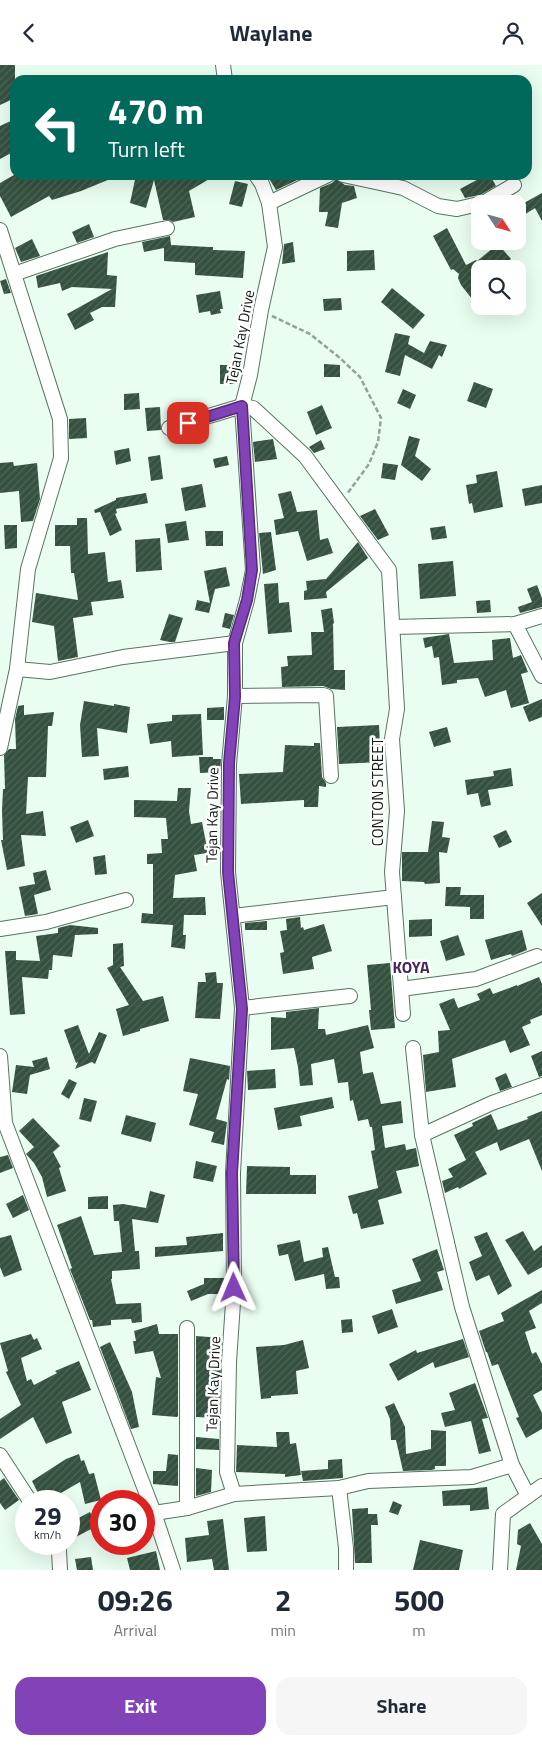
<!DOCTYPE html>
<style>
body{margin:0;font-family:"Titillium Web",sans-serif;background:#f6f6f7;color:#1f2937;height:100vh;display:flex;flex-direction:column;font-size:19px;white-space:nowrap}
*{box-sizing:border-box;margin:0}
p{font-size:16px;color:#747a83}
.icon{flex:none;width:28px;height:28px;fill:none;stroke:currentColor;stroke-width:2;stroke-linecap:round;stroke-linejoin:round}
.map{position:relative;height:1505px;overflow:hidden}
.side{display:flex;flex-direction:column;background:#fff;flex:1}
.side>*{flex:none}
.guide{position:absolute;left:10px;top:10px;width:522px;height:105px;border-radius:15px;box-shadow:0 5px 20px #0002;background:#00695c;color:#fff;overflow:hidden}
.needle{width:32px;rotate:126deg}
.tools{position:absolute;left:471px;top:130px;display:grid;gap:10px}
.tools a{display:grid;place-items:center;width:55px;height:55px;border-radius:10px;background:#fff;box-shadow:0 5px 20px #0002;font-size:25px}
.speed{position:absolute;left:15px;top:1425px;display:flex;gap:10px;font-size:25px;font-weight:700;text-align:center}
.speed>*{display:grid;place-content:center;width:65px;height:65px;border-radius:50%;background:#fff;box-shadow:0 5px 20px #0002;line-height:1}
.speed small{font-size:12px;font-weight:400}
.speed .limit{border:8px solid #d22;background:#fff;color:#111}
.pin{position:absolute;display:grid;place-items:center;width:42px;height:42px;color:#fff;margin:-21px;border-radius:10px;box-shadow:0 2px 8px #0006}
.me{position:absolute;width:55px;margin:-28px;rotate:359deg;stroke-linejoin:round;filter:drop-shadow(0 0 4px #0008)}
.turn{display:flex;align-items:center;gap:18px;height:105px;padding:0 15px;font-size:22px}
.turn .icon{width:65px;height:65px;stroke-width:2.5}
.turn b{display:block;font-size:35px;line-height:42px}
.eta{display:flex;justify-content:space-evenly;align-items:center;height:85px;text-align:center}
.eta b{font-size:30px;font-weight:700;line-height:35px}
.cta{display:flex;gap:10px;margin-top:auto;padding:10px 15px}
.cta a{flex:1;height:58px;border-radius:15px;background:#8343b8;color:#fff;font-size:20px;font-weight:700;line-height:58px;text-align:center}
.cta a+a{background:#f6f6f7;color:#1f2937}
header{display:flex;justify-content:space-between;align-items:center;height:65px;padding:0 15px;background:#fff;font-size:22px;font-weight:700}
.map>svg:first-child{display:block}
</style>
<header><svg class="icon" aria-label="back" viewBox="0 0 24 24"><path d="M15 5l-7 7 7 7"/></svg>Waylane<svg class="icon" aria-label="person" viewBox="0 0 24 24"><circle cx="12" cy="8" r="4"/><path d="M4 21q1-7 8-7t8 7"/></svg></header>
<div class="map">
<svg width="542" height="1505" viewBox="0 0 542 1505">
<defs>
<pattern id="building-hatch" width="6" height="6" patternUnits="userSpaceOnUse" patternTransform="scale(1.25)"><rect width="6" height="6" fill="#35513f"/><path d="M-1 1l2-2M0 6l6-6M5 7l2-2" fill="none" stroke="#4f6657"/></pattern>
</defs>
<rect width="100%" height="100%" fill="#e9fdf0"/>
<!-- building -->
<g fill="url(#building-hatch)">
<polygon points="0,0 15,0 15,33 0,40"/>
<polygon points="15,54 15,86 0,94 0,61"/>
<polygon points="14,110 120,110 81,126 52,135 49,131 11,152 0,131 0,118"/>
<polygon points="136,110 216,110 189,126 195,152 173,157 169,155 163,155 154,115 146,143 130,138"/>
<polygon points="267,110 308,110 276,125"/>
<polygon points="486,110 490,110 496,121 480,130 465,133 460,124"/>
<polygon points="336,114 345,120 354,121 357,133 342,138 338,163 325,161 328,147 319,147 320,123 332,118"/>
<polygon points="235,116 248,119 242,142 229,139"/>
<polygon points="542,128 542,156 535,143 524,150 524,138"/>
<polygon points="89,159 94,172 77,178 72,167"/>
<polygon points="447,163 466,200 476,195 477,196 498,179 511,194 499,204 480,204 480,244 461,220 458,213 459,209 453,204 451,205 433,171"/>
<polygon points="170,171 171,180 209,182 213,182 213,185 245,186 243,213 195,210 195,198 164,196 164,183 144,187 142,177"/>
<polygon points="32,174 40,191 21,197 15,183"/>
<polygon points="293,177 295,197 282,199 284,179"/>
<polygon points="374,185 375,205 347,206 347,186"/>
<polygon points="108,187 107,210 117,211 115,242 102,242 90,248 94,255 75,265 67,249 112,224 72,222 62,226 60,218 38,223 36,211"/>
<polygon points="6,214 11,228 4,229 0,216"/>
<polygon points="392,223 425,250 413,264 381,237"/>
<polygon points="220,226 223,244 220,244 221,248 211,250 210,246 199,248 196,230"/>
<polygon points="341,233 342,245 324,246 323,234"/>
<polygon points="395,268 410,271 408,279 424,288 430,276 447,280 442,292 439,290 432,304 405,290 400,311 385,307"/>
<polygon points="324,299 340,300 340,312 324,312"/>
<rect x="220" y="300" width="17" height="19"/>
<polygon points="474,317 493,324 486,343 467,336"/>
<polygon points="403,324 416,330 410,344 397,338"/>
<polygon points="139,328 140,344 124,345 124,329"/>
<polygon points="322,340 332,363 316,370 307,347"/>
<polygon points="160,342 161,365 147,366 145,343"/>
<polygon points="86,353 87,373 69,374 69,354"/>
<polygon points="409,371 420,374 415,391 431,404 422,416 401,400"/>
<polygon points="273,374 277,394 255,397 253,377"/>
<polygon points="321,375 325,384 314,388 309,382"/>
<polygon points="129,383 131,396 116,400 114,386"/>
<polygon points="160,390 163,414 151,416 148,392"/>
<polygon points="227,391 229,400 215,403 213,394"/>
<polygon points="13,397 14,401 37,398 40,434 33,456 21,457 19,426 0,428 0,398"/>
<polygon points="383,398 398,400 395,415 381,413"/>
<polygon points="497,406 503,442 474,448 472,438 469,439 466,420 477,418 476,410"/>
<polygon points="202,419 206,442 185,446 181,423"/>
<polygon points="542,420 542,438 525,441 522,424"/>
<polygon points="291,426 297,447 317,445 320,475 328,473 333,488 307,496 298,466 276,470 274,455 284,453 278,429"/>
<polygon points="146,428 148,438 116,444 117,448 115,449 122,465 110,471 100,447 95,448 94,445 116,435 116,433"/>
<polygon points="375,444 389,470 378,475 360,451"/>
<polygon points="77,453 87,453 88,489 105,487 108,517 121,515 124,533 91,537 93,550 73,553 78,592 58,596 54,561 32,557 36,528 78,535 74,508 71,508 70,481 55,481 55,460 77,460"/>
<polygon points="186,456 189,475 168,478 165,459"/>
<polygon points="4,460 17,460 17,483 5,484"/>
<polygon points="445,461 447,473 432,475 430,463"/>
<polygon points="205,466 223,466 223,481 206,481"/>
<polygon points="271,467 276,505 263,509 259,468"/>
<polygon points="160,473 162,505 136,507 135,475"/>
<polygon points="358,477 368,493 326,527 327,533 304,535 304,526 307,525 306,516 326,514"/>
<polygon points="453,496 456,531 420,534 418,499"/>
<polygon points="226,502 230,521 215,524 209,548 195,545 197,535 210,538 204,506"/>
<polygon points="278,518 279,538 289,537 292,567 268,569 264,519"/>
<polygon points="537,520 542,533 542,542 520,548 518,542 532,537 527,524"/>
<polygon points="490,535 491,547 477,548 476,536"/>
<polygon points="332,543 334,558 333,559 334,605 345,605 345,625 331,624 323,621 282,622 281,602 288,601 287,591 312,590 311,567 324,567 321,545"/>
<polygon points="225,548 234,550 230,564 222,562"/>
<polygon points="169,549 183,553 175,577 170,577 160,575"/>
<polygon points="449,569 454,598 493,595 492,575 510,573 513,593 521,590 528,607 521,609 529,638 511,643 506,625 485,632 478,613 457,615 457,618 442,620 439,592 434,593 432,581 425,583 423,573"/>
<polygon points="542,634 542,652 529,657 523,642"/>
<polygon points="84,636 114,641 114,639 130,642 127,668 97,663 99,691 82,692 80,660"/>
<polygon points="24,640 24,650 54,647 52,661 48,661 46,712 28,712 26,749 43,746 46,771 21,770 25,801 7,805 1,775 3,775 2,746 3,724 5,724 4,690 9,684 16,684 15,654 18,641"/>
<polygon points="224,642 224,655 207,655 207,643"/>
<polygon points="201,649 203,690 172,692 171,676 150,679 147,659 172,656 172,650"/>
<polygon points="379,660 381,697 339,699 337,662"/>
<polygon points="447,662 451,677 434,682 429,667"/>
<polygon points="314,678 320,678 322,712 326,718 326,722 319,721 318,742 304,742 304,735 241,739 239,709 283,707 285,680 314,681"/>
<polygon points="199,692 213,692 213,694 221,694 220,707 200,708"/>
<polygon points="128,701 129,712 104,715 103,704"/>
<polygon points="511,703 513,721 488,725 491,740 481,742 478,728 467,730 465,715 494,711 493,706"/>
<polygon points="178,723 191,723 189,746 191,759 202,757 208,788 194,790 197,806 175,810 173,833 205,832 206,850 184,850 183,870 186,870 185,884 171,882 173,860 141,858 142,848 153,849 153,799 147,799 147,789 162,788 161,774 168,774 166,753 134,752 134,735 177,736"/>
<polygon points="88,755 94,771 76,778 70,762"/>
<polygon points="432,756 444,757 442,772 450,773 447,788 439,787 440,818 425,819 424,817 402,816 402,787 428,787"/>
<polygon points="506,765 512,777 499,783 493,771"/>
<polygon points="105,790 107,809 95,810 93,792"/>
<polygon points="46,805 51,825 34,830 38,849 25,851 19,822 35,819 33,808"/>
<polygon points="446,822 461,822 460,830 484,830 484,854 470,854 470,842 445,841"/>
<polygon points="542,828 542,861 527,838"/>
<polygon points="300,852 301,863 303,862 304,865 324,859 332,886 312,892 314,904 283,909 280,888 284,887 280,866 287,865 286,854"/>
<polygon points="432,854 432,871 409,872 409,855"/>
<polygon points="267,856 267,865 245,865 245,858"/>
<polygon points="70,860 98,863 98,869 75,870 72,892 53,890 52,905 49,905 48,914 22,912 25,949 10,950 5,886 16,886 16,895 40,896 36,871 58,868 58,863"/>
<polygon points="522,865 527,885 512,891 511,889 491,895 485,875"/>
<polygon points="458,870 465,890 446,896 440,876"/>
<polygon points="123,878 124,901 120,902 143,936 163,931 169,956 140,964 140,966 123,971 116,944 129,940 107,903 113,900 113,879"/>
<polygon points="390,898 395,963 371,965 369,945 371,945 367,900"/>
<polygon points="216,907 217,918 223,918 220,954 195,953 198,917 206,917 205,908"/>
<polygon points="539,912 542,919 542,950 530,955 531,958 522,962 530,980 510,988 505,975 452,994 456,1022 426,1027 423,990 439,987 438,966 450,965 439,939 454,933 458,943 480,935 477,929 490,923 493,929 517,920 517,921"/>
<polygon points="319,943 318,964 325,964 326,970 368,960 374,983 360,987 363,1009 373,1007 381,1039 401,1036 403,1058 382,1061 385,1083 405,1079 406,1085 416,1083 419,1101 396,1106 402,1128 378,1135 384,1159 361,1164 357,1148 353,1149 348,1131 378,1123 371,1086 375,1085 372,1062 370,1062 368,1054 358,1056 353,1035 350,1036 348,1017 338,1018 334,994 311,999 313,1020 300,1021 298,1002 294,983 271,985 271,952 286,953 286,947"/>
<polygon points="78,960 89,989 99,967 107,970 95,999 92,997 75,1004 78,997 76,998 64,965"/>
<polygon points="542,986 542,1011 539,1012 531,991"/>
<polygon points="47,992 50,1004 30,1010 27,1029 12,1027 16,1000 34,1002 32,996"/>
<polygon points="190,993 230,1001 229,1015 227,1014 216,1054 227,1057 224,1080 211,1077 214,1067 189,1060 198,1029 183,1026"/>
<polygon points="275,1004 276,1023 248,1025 247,1006"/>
<polygon points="506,1008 512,1022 500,1026 495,1013"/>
<polygon points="69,1014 77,1018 69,1034 61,1029"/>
<polygon points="332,1032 334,1043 300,1051 302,1061 278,1065 274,1043"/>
<polygon points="84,1033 97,1036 91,1057 79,1054"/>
<polygon points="542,1046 542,1106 529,1074 500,1086 497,1077 475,1087 487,1109 459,1124 458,1122 445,1128 442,1116 453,1112 448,1104 466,1095 454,1070 473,1061 472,1058 491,1049 498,1065 528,1054 527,1052"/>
<polygon points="126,1050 156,1058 151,1077 121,1069"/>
<polygon points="33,1053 60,1081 53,1087 61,1102 59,1103 66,1126 47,1132 42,1112 34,1098 26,1089 34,1082 19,1066"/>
<polygon points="8,1090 13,1103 0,1108 0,1092"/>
<polygon points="196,1096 217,1101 213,1117 193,1113"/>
<polygon points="247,1101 290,1102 290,1110 316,1110 316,1129 246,1129"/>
<polygon points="150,1126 165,1130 158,1158 132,1154 135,1186 139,1186 140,1204 112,1206 112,1214 111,1214 116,1239 141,1238 142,1257 132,1258 131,1254 111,1255 111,1260 93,1262 92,1255 90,1255 70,1204 72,1203 57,1160 81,1151 94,1190 122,1187 119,1156 114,1156 113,1140 123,1139 146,1143"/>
<polygon points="23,1130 29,1145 13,1153 6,1139"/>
<polygon points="108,1131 108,1144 88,1144 88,1132"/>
<polygon points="523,1166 534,1186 542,1180 542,1202 528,1210 505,1175"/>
<polygon points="487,1167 512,1221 498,1230 489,1210 476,1216 469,1197 482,1191 474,1172"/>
<polygon points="223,1168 223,1186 155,1192 155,1182 187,1180 186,1172"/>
<polygon points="11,1170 22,1205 4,1212 0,1202 0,1173"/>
<polygon points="300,1175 304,1197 323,1192 322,1183 328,1182 335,1212 339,1212 340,1223 326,1224 324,1209 295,1216 288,1189 279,1191 277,1180"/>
<polygon points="437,1184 444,1205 437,1207 443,1225 396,1239 392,1225 421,1216 412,1194"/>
<polygon points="204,1213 225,1213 225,1229 208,1229 191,1236 187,1226 204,1219"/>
<polygon points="542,1225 542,1238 529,1246 536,1263 525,1267 532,1289 536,1287 542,1299 542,1325 533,1330 542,1348 542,1364 526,1373 516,1353 519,1352 498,1299 492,1301 487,1287 486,1287 479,1266 504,1256 501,1248"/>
<polygon points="392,1244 398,1262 378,1269 372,1251"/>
<polygon points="352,1254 353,1267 342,1268 341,1255"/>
<polygon points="157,1259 159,1269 178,1269 178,1351 177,1352 152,1350 156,1312 161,1313 153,1286 135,1289 133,1276 136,1276 134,1266"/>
<polygon points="31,1269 34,1275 37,1273 42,1284 21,1293 27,1316 31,1314 34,1320 57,1308 55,1306 79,1296 91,1325 62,1337 72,1368 46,1379 33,1352 0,1374 0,1354 21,1340 6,1307 8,1306 0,1278"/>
<polygon points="196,1271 222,1273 219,1353 196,1352"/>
<polygon points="463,1274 469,1292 435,1303 433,1297 398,1316 389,1299 416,1285 417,1288"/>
<polygon points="303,1275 309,1303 296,1306 298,1329 271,1331 271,1333 261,1334 256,1282 284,1280"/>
<polygon points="110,1277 132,1327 139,1362 131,1364 100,1282"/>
<polygon points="475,1318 488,1353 482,1354 491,1386 479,1389 471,1356 445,1362 441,1348 455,1345 449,1328"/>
<polygon points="394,1338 405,1362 406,1389 431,1384 431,1365 446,1366 446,1401 435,1401 435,1404 432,1405 403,1406 396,1375 391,1375 390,1354 385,1342"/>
<polygon points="276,1367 289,1367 290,1379 296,1378 301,1410 285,1412 285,1409 236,1407 237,1380 277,1382"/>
<polygon points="196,1372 219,1374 219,1385 196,1384"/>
<polygon points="79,1389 81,1396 84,1395 89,1409 94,1408 101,1435 85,1439 80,1417 47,1436 42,1436 32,1416 66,1394"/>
<polygon points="168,1389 178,1390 178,1421 153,1419 153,1406 166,1406"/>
<polygon points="342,1394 343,1413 303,1416 301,1406 328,1404 328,1395"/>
<polygon points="196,1403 212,1405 211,1427 196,1431"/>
<polygon points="4,1413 19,1435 5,1445 0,1438 0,1416"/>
<polygon points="487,1422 489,1444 470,1446 470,1440 443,1441 442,1426"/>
<polygon points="393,1436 402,1440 398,1450 389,1447"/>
<polygon points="368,1443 368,1449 377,1449 378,1460 371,1460 372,1498 355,1498 352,1444"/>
<polygon points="90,1447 97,1461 72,1474 69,1468 69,1458"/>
<polygon points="265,1451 267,1486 247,1487 244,1453"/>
<polygon points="223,1454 229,1505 214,1505 212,1494 187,1497 185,1473 209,1470 207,1456"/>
<polygon points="530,1458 542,1479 542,1505 516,1505 521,1481 517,1479 518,1465"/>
<polygon points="420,1475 463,1485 459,1505 413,1505"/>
<polygon points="156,1486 160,1505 130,1505 127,1493"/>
<polygon points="91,1492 93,1505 77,1505 75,1494"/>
</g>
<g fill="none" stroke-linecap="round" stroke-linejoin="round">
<!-- minor casing -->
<g stroke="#577561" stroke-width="16">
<g id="minor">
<polyline points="223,0 225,15"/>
<polyline points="343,110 403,123 438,141 457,144 483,138 514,120"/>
<polyline points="269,138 328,110"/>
<polyline points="0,165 60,354 61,393 28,504 17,604 0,683"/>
<polyline points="14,209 115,174 167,163"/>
<polyline points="169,363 242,341 253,343 305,391 389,505 397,644 392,674 397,746 392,807 403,949"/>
<polyline points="515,559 542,611"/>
<polyline points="393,562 515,559 542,551"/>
<polyline points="17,604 50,607 123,592 235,578"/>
<polyline points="235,631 323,630 326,631 331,711"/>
<polyline points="233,851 394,832"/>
<polyline points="0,864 46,857 126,835"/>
<polyline points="401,924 476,914 537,891"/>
<polyline points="242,943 350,931"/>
<polyline points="413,983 422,1070"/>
<polyline points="0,991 5,1058 154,1448 173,1505"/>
<polyline points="187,1263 187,1443"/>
<polyline points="0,1390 30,1436"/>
<polyline points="339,1423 346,1483 346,1505"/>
<polyline points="234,1429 227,1407 229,1297 234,1223 233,1108 242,943 228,807 229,699 235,631 235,578 247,535 253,505 242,341 250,310 261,245 275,182 269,138 262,119 256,110"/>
<polyline points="528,1431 512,1400 462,1242 422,1070 492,1038 542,1020"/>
<polyline points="154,1448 187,1443 234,1429 339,1423 368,1416 472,1412 512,1400"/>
<polyline points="55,1479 59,1486 60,1505"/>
<polyline points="500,1505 503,1449 542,1421"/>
</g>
</g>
<!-- path -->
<polyline stroke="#91a297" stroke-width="2.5" stroke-dasharray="5 2.5" stroke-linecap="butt" points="272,251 310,269 340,293 360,312 381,353 378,377 369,399 347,429"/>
<!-- minor -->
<use href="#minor" stroke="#fff" stroke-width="14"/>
</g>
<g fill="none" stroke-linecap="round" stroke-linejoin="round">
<!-- route casing -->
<g stroke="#552c78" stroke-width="12">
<polyline id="route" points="188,358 242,341 252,505 247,535 234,578 235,632 229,698 228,807 242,944 232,1108 234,1223"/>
</g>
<!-- route -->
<use href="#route" stroke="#8343b8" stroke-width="9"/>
</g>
<g text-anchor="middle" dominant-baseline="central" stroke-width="5" stroke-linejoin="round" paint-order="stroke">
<!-- street labels -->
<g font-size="15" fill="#101c15" stroke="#fff">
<text transform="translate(240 272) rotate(-79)">Tejan Kay Drive</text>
<text transform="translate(377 727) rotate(-90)">CONTON STREET</text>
<text transform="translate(212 750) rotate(-89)">Tejan Kay Drive</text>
<text transform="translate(213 1319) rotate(-88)">Tejan Kay Drive</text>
</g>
<!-- neighbourhood labels -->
<g font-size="16" font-weight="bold" fill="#44265f" stroke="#fff">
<text x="411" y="902">KOYA</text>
</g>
</g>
</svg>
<div class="tools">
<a><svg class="needle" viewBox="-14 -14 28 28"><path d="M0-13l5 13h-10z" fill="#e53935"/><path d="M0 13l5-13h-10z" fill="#747a83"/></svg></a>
<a><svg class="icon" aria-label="search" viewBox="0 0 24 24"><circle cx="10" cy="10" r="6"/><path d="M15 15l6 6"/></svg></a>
</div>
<div class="speed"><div>29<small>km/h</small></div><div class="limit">30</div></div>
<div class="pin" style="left:188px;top:358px;background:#d93025"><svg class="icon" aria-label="arrive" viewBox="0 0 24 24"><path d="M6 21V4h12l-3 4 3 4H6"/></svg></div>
<svg class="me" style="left:234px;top:1223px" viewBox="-20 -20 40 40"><path d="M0-17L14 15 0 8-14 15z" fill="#8343b8" stroke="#fff" stroke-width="4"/></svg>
<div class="guide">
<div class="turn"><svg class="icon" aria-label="left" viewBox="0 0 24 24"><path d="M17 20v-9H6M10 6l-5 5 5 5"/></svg><div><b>470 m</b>Turn left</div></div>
</div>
</div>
<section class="side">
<div class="eta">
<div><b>09:26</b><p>Arrival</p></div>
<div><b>2</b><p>min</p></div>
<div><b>500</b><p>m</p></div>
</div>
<div class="cta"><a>Exit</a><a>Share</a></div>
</section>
